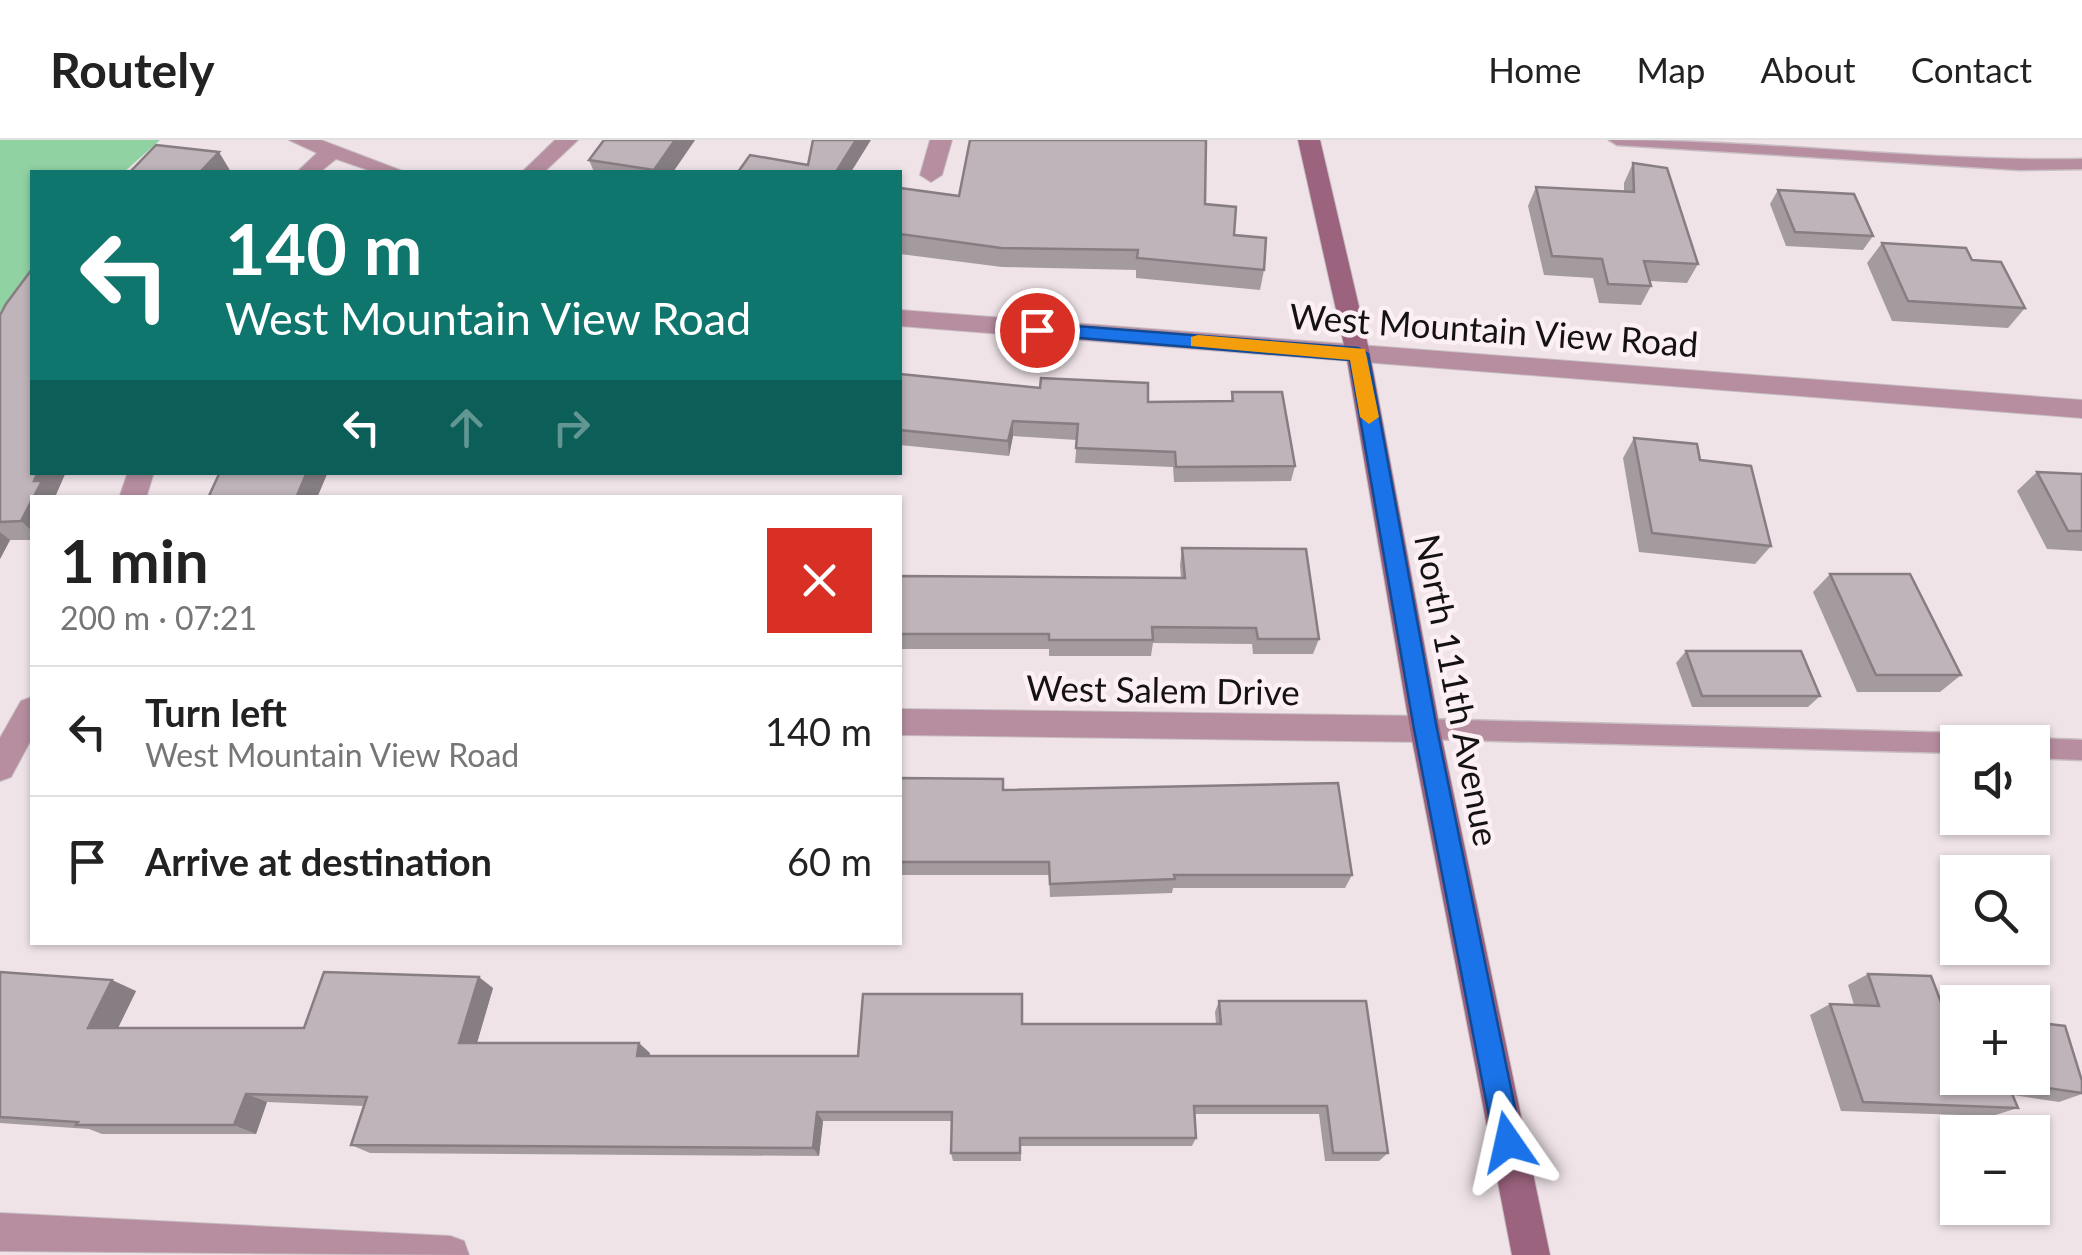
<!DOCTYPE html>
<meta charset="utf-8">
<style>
body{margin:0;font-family:Lato,sans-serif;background:#f2f2f2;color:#222;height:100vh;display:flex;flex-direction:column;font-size:38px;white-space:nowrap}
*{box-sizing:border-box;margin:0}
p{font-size:32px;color:#767676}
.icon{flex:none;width:55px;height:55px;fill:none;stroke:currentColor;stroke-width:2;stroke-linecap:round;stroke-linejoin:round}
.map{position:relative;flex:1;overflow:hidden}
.details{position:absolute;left:30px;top:355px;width:872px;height:450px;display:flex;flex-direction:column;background:#fff;border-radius:0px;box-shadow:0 2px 8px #0004}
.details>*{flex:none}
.hud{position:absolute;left:30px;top:30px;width:872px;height:305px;border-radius:0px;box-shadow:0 2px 8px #0004;background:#0f766e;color:#fff;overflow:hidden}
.fabs{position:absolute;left:1940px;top:585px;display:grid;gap:20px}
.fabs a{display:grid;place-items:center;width:110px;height:110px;border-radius:0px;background:#fff;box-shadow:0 2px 8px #0004;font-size:50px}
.pin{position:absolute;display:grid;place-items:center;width:85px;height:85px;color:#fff;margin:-42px;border:5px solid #fff;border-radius:50%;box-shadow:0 2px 10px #0007}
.me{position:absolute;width:110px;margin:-55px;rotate:349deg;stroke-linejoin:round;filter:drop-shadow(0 0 8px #0008)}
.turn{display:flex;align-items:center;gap:35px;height:210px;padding:0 30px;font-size:45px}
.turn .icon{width:130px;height:130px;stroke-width:2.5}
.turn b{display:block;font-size:70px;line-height:85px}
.lanes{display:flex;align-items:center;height:95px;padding:0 30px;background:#0003;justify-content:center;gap:50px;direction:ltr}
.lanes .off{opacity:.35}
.round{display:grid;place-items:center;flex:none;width:105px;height:105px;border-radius:0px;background:#f2f2f2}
.headline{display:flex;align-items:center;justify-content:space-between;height:170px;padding:0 30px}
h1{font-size:60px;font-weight:700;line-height:75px}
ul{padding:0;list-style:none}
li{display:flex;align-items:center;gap:30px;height:130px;padding:0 30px;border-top:2px solid #e0e0e0}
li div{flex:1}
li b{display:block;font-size:38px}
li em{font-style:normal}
header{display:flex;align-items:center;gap:60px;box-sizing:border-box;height:140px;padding:0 50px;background:#fff;border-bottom:2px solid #e0e0e0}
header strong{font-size:48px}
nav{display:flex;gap:55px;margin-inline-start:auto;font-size:35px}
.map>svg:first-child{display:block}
</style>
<header>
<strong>Routely</strong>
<nav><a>Home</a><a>Map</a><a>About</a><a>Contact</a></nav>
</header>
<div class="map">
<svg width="2082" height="1115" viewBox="0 0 2082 1115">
<rect width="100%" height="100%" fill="#efe3e8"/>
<!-- green -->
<polygon fill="#91d2a3" points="0,0 160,0 124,32 32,32 32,130 0,172"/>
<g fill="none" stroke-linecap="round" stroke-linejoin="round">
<!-- lane casing -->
<g stroke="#c8bdc2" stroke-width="3">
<g id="lane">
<path d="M1609,0c158,0 315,22 473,19v10l-62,1 -403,-25z"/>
<polygon points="1425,579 1958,593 1966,596 1969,602 1958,602 1958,613 1425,599 1417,596 1414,589 1417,582"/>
<polygon points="2032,598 2082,600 2082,620 2032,618 2032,602 2023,602"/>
</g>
</g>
<!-- street casing -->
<g stroke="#c8bdc2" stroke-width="2">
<g id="street">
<polygon points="289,0 321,0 405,32 374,32 336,19 320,32 297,32 317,13"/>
<polygon points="555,0 578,0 544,32 522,32"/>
<polygon points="930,0 952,0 942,35 931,42 920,35"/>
<polygon points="900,170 2082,260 2082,278 900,186"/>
<polygon points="128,332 154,332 146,358 119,358"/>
<polygon points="32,557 32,598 11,637 0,641 0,598 21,561"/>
<polygon points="900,569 1425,576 1436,580 1440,589 1436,598 1425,602 900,595"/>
<polygon points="0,1073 450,1096 464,1101 469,1115 0,1111"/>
</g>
</g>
<!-- secondary casing -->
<g stroke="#c8bdc2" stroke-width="2">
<polygon id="secondary" points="1298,0 1320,0 1370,214 1440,589 1550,1115 1512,1115 1410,589 1346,214"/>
</g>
<!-- lane -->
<use href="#lane" fill="#b68ea0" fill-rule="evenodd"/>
<!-- street -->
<use href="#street" fill="#b68ea0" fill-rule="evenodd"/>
<!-- secondary -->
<use href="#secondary" fill="#9b637e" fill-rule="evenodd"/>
</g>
<!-- wall -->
<g fill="#a49b9f">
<polygon points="695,0 673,32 594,32 589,20"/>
<polygon points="1633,23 1698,124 1687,143 1650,141 1651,146 1641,165 1599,163 1593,138 1544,135 1528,66 1536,47 1624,51 1624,43"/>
<polygon points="900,48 959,56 1205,64 1264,130 1260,150 1136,138 1136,130 1002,127 900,114"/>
<polygon points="1778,50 1873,96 1863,110 1786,106 1770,64"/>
<polygon points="1882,103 1972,120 2025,168 2008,188 1892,181 1867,123"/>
<polygon points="0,175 56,355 59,358 32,358 32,400 10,400 0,419"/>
<polygon points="900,234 1148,262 1231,261 1232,252 1295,326 1291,341 1174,342 1173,327 1075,323 1077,300 1013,296 1009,316 900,305"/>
<polygon points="1634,298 1700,320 1771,406 1755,424 1639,412 1623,318"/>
<polygon points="2037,332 2082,334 2082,411 2047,409 2017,351"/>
<polygon points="1182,408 1319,499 1313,514 1253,514 1252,504 1153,503 1151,516 1049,516 1049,509 900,509 900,436 1181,438 1180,425"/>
<polygon points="1830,434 1961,535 1940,552 1857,552 1813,452"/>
<polygon points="1686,511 1820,556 1808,567 1692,567 1676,523"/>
<polygon points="900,638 1003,639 1004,650 1352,735 1345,748 1173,748 1172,753 1050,757 1049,735 900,735"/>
<polygon points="0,832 136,851 118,888 304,888 493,848 477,903 650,913 649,916 858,916 1022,884 1216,884 1215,872 1219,861 1388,1013 1379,1021 1325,1021 1319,974 1195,974 1196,998 1192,1006 1021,1006 1021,1021 953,1021 951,1013 952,981 823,981 819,1016 370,1013 351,1005 364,966 267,962 256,994 102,994 89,989 0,983"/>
<polygon points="1868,834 1944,870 2032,938 2082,953 2082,954 2059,962 2013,955 2018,968 1992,976 1841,971 1810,875 1830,864 1854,865 1848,845"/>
</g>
<!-- shaded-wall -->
<g fill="#867e82">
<polygon points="675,0 695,0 673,32 654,32 654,30"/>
<polygon points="856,0 871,0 851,32 836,32"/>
<polygon points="219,12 231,32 200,32"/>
<polygon points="1013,281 1013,296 1009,316 1008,301"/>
<polygon points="38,332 66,332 56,355 59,358 33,358 34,341"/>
<polygon points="307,332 328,332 317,358 296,358"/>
<polygon points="32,359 32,391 21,381"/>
<polygon points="0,392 10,400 0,419"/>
<polygon points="479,837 493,848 474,913 459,903"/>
<polygon points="112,840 136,851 113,898 88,888"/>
<polygon points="639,903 650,913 648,926 637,916"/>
<polygon points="246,954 267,962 256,994 234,985"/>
<polygon points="817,972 823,981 819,1016 813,1008"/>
</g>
<!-- building -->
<g fill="#bfb4b9" stroke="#867e82" stroke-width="2.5">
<polygon points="604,0 675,0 654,30 589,20"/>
<polygon points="813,0 856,0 836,32 738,32 750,15 808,25"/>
<polygon points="970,0 1206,0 1205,64 1236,67 1234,95 1266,98 1264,130 1137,118 1138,110 1001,108 900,94 900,48 959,56"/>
<polygon points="156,5 219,12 200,32 130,32"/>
<polygon points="1633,23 1667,28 1698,124 1644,121 1651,146 1608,144 1602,119 1552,116 1536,47 1634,52"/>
<polygon points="1778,50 1854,54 1873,96 1795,92"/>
<polygon points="1882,103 1966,108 1972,120 2001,122 2025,168 1908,161"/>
<polygon points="32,129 32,332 38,332 34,341 42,341 21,381 0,382 0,175 6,164"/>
<polygon points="900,234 1040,248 1041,238 1148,243 1148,262 1233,261 1232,252 1282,252 1295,326 1176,327 1175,312 1076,308 1078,284 1013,281 1008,301 900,290"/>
<polygon points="1634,298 1697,304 1700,320 1751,326 1771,406 1652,393"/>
<polygon points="220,332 307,332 296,358 208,358"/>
<polygon points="2037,332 2082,334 2082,391 2068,391"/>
<polygon points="1182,408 1306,409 1319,499 1258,499 1256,488 1152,487 1153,500 1049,500 1049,494 900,494 900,436 1185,438"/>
<polygon points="1830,434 1910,434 1961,535 1876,535"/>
<polygon points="1686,511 1801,511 1820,556 1702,556"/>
<polygon points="900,638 1003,639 1003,650 1338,643 1352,735 1174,735 1175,739 1050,744 1049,722 900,722"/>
<polygon points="0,832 112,840 88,888 304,888 324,832 479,837 459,903 639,903 637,916 858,916 863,854 1022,854 1022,884 1221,884 1219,861 1366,861 1388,1013 1333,1013 1327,966 1194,966 1196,998 1020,998 1020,1013 951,1013 952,972 817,972 813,1008 351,1005 367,957 246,954 234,985 76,985 78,982 0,977"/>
<polygon points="1868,834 1931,836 1944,870 1958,872 1958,938 2032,938 2032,882 2065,886 2082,941 2082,953 2007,942 2018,968 1863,962 1830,864 1879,866"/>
</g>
<!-- route -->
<polygon fill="#1a73e8" stroke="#114b97" stroke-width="2.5" points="1037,183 1358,208 1368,214 1437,589 1522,1002 1518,1012 1508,1016 1498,1012 1494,1002 1414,589 1350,220 1031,194 1028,190"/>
<!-- slow -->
<polygon fill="#f59e0b" points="1198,195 1365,209 1379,277 1369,284 1360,277 1350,220 1191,206 1191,197"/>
<g text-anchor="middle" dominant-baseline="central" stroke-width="9" stroke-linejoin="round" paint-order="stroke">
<!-- street labels -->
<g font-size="35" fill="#151213" stroke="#fcf0f5">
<text transform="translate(1494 189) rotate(4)">West Mountain View Road</text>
<text transform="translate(1163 549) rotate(1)">West Salem Drive</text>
<text transform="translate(1458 550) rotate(79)">North 111th Avenue</text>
</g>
</g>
</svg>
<div class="fabs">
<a><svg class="icon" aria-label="sound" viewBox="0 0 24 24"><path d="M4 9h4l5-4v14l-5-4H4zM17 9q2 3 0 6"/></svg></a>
<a><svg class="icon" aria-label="search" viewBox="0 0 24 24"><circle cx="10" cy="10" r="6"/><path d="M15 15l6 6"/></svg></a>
<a>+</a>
<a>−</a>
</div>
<div class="pin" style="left:1037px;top:190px;background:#d93025"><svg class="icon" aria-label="arrive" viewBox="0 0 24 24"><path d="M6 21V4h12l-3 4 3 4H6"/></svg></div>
<svg class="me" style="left:1508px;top:1002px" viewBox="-20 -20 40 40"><path d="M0-17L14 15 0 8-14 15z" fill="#1a73e8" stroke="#fff" stroke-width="4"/></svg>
<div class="hud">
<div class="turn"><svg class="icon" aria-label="left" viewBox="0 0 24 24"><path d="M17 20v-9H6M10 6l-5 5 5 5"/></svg><div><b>140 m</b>West Mountain View Road</div></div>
<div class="lanes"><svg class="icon" aria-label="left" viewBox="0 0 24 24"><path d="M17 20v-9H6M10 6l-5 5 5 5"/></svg><svg class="icon off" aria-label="ahead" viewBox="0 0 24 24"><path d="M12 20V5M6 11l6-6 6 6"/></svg><svg class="icon off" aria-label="right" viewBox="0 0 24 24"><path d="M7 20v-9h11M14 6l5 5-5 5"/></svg></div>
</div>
<section class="details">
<div class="headline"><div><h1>1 min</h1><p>200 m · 07:21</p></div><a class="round" style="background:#d93025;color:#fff"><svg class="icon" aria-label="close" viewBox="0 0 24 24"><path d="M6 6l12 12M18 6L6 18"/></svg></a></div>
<ul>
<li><svg class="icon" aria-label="left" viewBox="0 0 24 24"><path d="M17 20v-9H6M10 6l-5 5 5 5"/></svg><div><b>Turn left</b><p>West Mountain View Road</p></div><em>140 m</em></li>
<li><svg class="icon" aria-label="arrive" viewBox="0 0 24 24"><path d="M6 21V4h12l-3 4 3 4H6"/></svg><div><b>Arrive at destination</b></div><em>60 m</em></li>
</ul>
</section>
</div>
